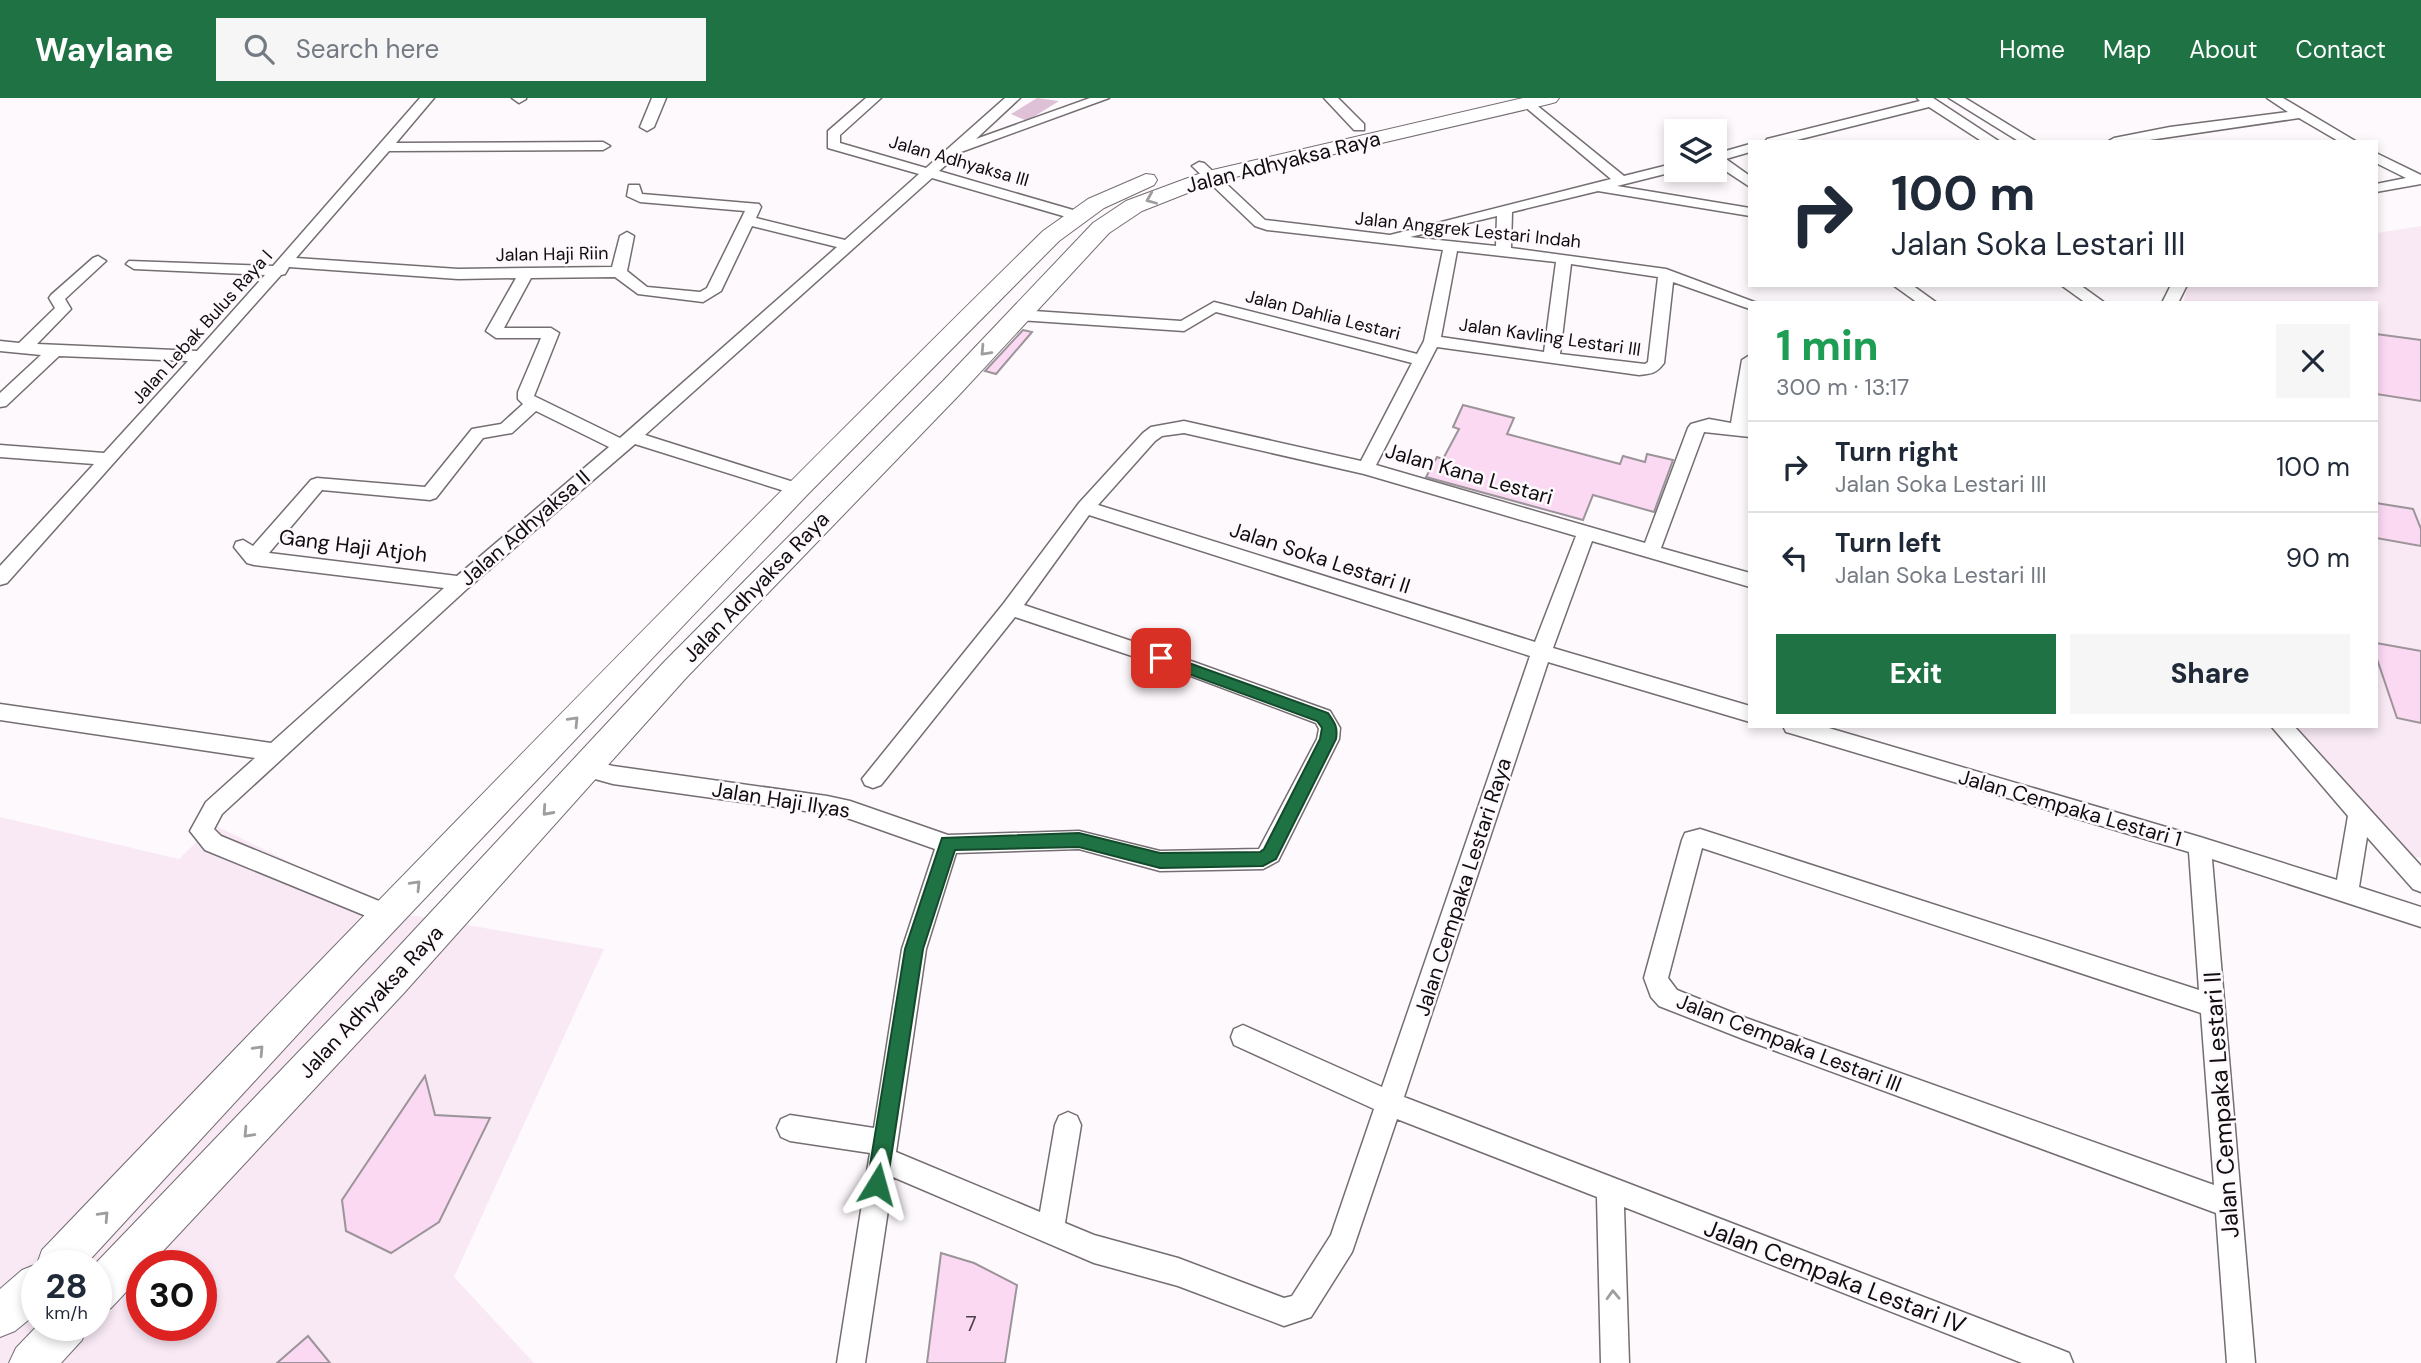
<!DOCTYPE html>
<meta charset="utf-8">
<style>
body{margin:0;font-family:"DM Sans",sans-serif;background:#f6f6f7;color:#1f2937;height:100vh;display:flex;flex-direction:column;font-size:26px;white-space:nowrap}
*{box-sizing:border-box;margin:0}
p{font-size:23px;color:#747a83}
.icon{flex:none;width:38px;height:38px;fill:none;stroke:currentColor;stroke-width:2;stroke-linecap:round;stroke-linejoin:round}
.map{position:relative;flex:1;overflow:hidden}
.sheet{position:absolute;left:1748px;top:203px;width:630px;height:427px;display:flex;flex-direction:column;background:#fff;border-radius:0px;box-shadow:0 4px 10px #0003}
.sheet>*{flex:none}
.guide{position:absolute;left:1748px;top:42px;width:630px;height:147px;border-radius:0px;box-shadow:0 4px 10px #0003;background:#fff;color:#1f2937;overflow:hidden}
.buttons{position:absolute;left:1664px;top:21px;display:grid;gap:14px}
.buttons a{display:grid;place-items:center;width:63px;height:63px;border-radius:0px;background:#fff;box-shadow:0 4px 10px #0003;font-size:35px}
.speed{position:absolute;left:21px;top:1152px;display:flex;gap:14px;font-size:35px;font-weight:700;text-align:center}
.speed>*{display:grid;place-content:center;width:91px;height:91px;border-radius:50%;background:#fff;box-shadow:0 4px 10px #0003;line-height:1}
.speed small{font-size:18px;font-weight:400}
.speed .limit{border:10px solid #d22;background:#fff;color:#111}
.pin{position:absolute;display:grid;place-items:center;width:60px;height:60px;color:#fff;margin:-30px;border-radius:14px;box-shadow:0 4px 10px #0006}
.me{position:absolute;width:77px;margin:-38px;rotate:8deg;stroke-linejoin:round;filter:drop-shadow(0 0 5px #0008)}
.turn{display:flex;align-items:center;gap:24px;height:147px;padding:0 28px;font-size:32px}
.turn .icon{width:91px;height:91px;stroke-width:2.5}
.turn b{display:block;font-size:49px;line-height:60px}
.round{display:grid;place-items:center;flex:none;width:74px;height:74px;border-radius:0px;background:#f6f6f7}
.headline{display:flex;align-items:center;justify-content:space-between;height:119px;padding:0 28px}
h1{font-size:42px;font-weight:800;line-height:52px;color:#1e9e55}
.button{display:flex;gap:14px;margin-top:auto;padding:14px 28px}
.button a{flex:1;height:80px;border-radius:0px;background:#1f7243;color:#fff;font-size:28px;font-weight:800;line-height:80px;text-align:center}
.button a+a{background:#f6f6f7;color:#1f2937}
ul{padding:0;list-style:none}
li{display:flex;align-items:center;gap:21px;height:91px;padding:0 28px;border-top:2px solid #e0e1e3}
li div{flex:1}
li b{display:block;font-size:26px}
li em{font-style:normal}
header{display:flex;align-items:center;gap:42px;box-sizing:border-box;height:98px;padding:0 35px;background:#1f7243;color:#fff}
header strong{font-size:33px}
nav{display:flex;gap:38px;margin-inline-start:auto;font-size:24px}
.search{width:490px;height:63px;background:#f6f6f7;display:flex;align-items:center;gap:18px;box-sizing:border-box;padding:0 24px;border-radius:0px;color:#747a83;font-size:26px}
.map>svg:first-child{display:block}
</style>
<header>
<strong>Waylane</strong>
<div class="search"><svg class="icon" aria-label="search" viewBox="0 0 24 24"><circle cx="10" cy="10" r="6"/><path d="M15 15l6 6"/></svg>Search here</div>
<nav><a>Home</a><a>Map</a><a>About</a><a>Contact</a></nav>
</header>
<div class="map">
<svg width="2421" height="1265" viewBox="0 0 2421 1265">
<rect width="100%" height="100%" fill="#fef9fd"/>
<!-- built -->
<g fill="#f8e9f5" fill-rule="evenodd">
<polygon points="2421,128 2421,759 2405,762 2281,628 2376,628 2376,205 2183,205 2188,187 2376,187 2377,135"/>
<path d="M0,719l179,42 35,-34 179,87 211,37 -150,328 80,86h-534zM37,1167h59v60h-59zM142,1167h59v60h-59z"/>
</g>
<!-- green -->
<polygon fill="#dec1d7" points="1037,0 1059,3 1027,23 1011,16"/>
<!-- building -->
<g fill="#fbd9f3" stroke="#9b9499" stroke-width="2">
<polygon points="1023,232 1032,234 996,276 985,273"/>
<polygon points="2376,236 2421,242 2421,303 2376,296"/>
<polygon points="1463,307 1514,320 1507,336 1620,366 1623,358 1645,364 1647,356 1673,362 1654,414 1593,397 1583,422 1426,379 1437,359 1443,361 1459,331 1453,329"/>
<polygon points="2376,405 2413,411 2421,431 2421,448 2376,440"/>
<polygon points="2376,545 2421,553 2421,625 2397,620 2376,558"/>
<polygon points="425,978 435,1017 490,1020 439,1124 391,1155 346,1133 342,1102"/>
<polygon points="941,1155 974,1165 1017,1187 1005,1265 927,1265"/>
<polygon points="308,1238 330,1265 277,1265"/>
</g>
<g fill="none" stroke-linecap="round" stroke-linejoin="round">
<!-- minor casing -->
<g stroke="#746d72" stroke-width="3">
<g id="minor">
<path d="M420,0h14l-38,45 207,-1 7,4 -7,4 -214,1 -93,107 162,11 154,-2 8,-31 7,-4 7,4 -7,35 20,16 53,5 7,-4 38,-77 -105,-9 -13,-6 2,-11h10l3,9 117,10 2,3 -5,11 89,22 74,-66 -91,-26v-17l38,-33h15l-41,37v8l86,25 79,-70h15l-44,41 114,-41h19l-148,54 -22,19 141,41 2,3 -2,3h-10l-138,-40 -287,257 158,50 3,4 -3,4h-12l-156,-49 -167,144 -246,226 -8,15 7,7 175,72 4,7 -4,7 -8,3 -183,-75 -15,-19 16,-29 49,-44 -255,-38v-16l271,39 173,-155 -190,-23 -7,-2 -13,-16 2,-5 7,-2 10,6 58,-66 6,-2 108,9 47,-58 29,-5 22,-20 -5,-5v-7l23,-54h-45l-10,-7 30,-53 -58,1 -169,-12 -4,7 -4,1 -274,308 -7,2v-19l94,-102 -94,-7v-12l104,8 84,-92 -129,-5 -53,50 -6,1v-14l41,-38 -41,-4v-10l19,2 36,-35 -6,-10 2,-3 42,-37 5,-2 8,5 -41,38 6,10 -34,35 160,7 68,-76 -131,-6 -8,-5 3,-3 144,5zM752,128l85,21 -217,191 -86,-42 25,-63 -8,-5h-47l27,-50 84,-1 23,17 65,8 18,-11zM536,313l73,36 -152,129 -188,-23 53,-63 108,10 6,-2 47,-60 29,-5z"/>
<polygon points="512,0 526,0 526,1 519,5"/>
<polygon points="652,0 666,0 654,29 647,33 640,29"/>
<polygon points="1324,0 1338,0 1364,26 1364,32 1354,32"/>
<polygon points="1917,0 1933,0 2000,44 1983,44 1929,9 1789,44 1765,44 1767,41 1920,3"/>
<polygon points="1949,0 1965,0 2037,44 2020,44"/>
<polygon points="2267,0 2283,0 2357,44 2340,44 2299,20 2136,44 2107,44 2114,40 2170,29 2288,14"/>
<path d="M1529,1l95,77 52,-13v7h5l-64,16 133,22v8l-152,-25 -86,21 -1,36 155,21 91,34h-7v6l-6,-2 -71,-25 -9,81c-7,10 -13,11 -25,12l-202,-28 -61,118 269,78 43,-115 3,-4 18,-5 22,4 11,-63 8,-5v82l-46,-5 -43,116 89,25v14l-158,-46 -39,107 197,58v16l-202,-60 -144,435 655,252 10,4 4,10h-51l-398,-156 5,156h-28l-4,-166 -200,-78 -45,133 -41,65 -27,9 -106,-40 -84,-23 -201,-86 -28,186h-28l33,-210 -80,-12 -9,-4 -4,-9 4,-9 9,-4 84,13 28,-179 33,-100 -85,-30 -23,-5 -214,-30 -36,-10 -3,-6 3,-6 8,-3 28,7 214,30 23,5 98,34 131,-4 81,20 99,-2 58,-110 2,-10 -3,-6 -136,-51 -165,-55 -134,168 -8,3 -8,-3 -3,-6 142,-176 75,-100 64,-70 8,-6 33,-6 177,40 51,-98 -196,-51 -32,19 -165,-11 -8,-5 8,-5 162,11 33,-19 203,52 7,-13 19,-91 -176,-20 -12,-4 -63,-60 7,-4 5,1 61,57 125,15 221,-56 -87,-73v-6zM1497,118l-1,30 -86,-9zM1457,153l99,11 -12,90 -103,-15zM1571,166l87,13 -10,85 -3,2 -85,-10zM1184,335l180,41 212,62 -41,106 -437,-137 57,-64 7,-5zM1089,417l441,141 -148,431 -139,-62 -9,4 -3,8 3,8 140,64 -43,126 -39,61 -8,2 -106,-40 -84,-23 -29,-12 16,-98 -4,-9 -9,-4 -9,4 -4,9 -15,87 -144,-60 30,-203 30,-96 123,-4 81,22 103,-2 15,-8 61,-122 1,-11 -10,-17 -136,-49 -170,-57z"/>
<polygon points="1750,46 1750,54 1726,61 1750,78 1750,89 1715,66 1715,56"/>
<polygon points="2376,55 2421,77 2421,86 2376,94 2376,86 2406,80 2376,65"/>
<polygon points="1893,187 1912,187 1937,205 1918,205"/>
<polygon points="2061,187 2080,187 2105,205 2086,205"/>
<polygon points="2171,187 2187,187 2178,205 2162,205"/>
<path d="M1783,628h39l378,111 137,43 11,-64 -77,-90h23l127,140v26l-8,-3 -46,-52 -8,50 62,20v20l-209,-68 43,504h-28l-11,-150 -473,-174 -84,-33 -8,-9 -7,-19 38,-138 3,-7 15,-4 499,161 -10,-138 -396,-118 -7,-2zM1702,750l499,165 13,172 -468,-167 -69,-28 -9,-12z"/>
</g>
</g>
<!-- secondary casing -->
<g stroke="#746d72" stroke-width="2">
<g id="secondary">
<polygon points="1523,0 1559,0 1556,4 1549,6 1218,83 1142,113 1109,135 961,295 686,580 403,896 150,1167 142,1167 142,1177 111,1210 96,1216 96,1167 94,1167 377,872 664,564 943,283 1093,125 1126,103 1204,74"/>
<path d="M1146,76l8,1 3,5 -3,5 -50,23 -45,33 -252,254 -450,475 -272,295h-48v48l-22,18 -15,6v-48l22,-19 15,-6 5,-14c329,-344 661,-685 1001,-1019l45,-32z"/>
<polygon points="38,1227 88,1227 82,1242 61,1265 9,1265 16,1250"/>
</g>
</g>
<!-- minor -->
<use href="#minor" fill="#fff" fill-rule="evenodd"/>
<!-- secondary -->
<use href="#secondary" fill="#fff" fill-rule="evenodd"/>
</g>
<!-- one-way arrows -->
<defs><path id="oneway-chevron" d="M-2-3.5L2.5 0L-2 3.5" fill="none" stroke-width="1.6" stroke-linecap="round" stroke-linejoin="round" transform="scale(1.75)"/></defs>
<g stroke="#9f9e9f">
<use href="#oneway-chevron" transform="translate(1151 101) rotate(157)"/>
<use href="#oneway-chevron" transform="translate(985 253) rotate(133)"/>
<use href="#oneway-chevron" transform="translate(574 623) rotate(-46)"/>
<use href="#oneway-chevron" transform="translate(547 713) rotate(132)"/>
<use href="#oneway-chevron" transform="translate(416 787) rotate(-46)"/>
<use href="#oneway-chevron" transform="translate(259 952) rotate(-47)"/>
<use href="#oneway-chevron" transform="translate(248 1035) rotate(133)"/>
<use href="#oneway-chevron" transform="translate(104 1118) rotate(-47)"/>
<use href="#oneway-chevron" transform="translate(1613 1197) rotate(-92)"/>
</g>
<!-- route -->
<path fill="#1f7243" stroke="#144a2c" stroke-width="2" d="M1161,555l167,60c7,10 10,14 8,26l-60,120 -13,7 -103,2 -81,-21 -124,3 -32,99 -36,235 -3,7 -7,3 -7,-3 -3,-7 38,-235 37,-111 137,-5 81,20 100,-1 4,-3 56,-110 2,-11 -5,-7 -161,-59 -2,-4z"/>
<g text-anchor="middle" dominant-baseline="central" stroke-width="5" stroke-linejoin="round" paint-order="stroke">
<!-- far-street labels -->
<g font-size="18" fill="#100d0f" stroke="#fef9fd">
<text transform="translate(959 63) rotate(16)">Jalan Adhyaksa III</text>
<text transform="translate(1468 132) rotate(6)">Jalan Anggrek Lestari Indah</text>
<text transform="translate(552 156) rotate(-1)">Jalan Haji Riin</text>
<text transform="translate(1323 217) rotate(14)">Jalan Dahlia Lestari</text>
<text transform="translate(202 229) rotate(-48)">Jalan Lebak Bulus Raya I</text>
<text transform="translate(1550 239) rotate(8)">Jalan Kavling Lestari III</text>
</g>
<!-- street labels -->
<g font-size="21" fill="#100d0f" stroke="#fef9fd">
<text transform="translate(1283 64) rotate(-14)">Jalan Adhyaksa Raya</text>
<text transform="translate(1469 376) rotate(16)">Jalan Kana Lestari</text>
<text transform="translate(525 430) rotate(-41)">Jalan Adhyaksa II</text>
<text transform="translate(353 448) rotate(7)">Gang Haji Atjoh</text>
<text transform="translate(1320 460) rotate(18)">Jalan Soka Lestari II</text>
<text transform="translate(756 489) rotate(-46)">Jalan Adhyaksa Raya</text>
<text transform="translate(781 702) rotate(9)">Jalan Haji Ilyas</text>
<text transform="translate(2070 710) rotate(16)">Jalan Cempaka Lestari 1</text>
<text transform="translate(1463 789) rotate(-72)">Jalan Cempaka Lestari Raya</text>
<text transform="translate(371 904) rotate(-47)">Jalan Adhyaksa Raya</text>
<text transform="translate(1789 945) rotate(21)">Jalan Cempaka Lestari III</text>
</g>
<!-- near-number labels -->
<g font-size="21" fill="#4b4048">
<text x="971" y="1226">7</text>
</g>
<!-- near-street labels -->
<g font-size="24" fill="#100d0f" stroke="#fef9fd">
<text transform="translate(2221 1007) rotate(-94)">Jalan Cempaka Lestari II</text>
<text transform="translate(1835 1178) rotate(21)">Jalan Cempaka Lestari IV</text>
</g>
</g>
</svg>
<div class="buttons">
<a><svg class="icon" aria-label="layers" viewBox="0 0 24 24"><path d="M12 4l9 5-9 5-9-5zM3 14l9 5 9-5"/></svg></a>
</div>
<div class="speed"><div>28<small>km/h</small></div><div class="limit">30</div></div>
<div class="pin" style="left:1161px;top:560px;background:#d93025"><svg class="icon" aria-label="arrive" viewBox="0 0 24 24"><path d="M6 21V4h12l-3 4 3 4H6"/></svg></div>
<svg class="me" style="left:877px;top:1086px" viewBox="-20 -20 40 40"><path d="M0-17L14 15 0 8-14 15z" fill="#1f7243" stroke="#fff" stroke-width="4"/></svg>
<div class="guide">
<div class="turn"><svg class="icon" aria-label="right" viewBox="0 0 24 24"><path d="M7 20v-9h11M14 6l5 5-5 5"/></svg><div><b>100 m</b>Jalan Soka Lestari III</div></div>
</div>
<section class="sheet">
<div class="headline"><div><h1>1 min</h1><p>300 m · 13:17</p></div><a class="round"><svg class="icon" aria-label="close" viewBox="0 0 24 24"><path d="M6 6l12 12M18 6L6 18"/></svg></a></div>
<ul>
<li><svg class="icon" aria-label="right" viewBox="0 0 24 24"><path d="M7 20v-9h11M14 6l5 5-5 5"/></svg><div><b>Turn right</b><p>Jalan Soka Lestari III</p></div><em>100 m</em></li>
<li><svg class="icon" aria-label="left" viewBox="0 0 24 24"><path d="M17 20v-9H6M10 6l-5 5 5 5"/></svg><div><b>Turn left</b><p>Jalan Soka Lestari III</p></div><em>90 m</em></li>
</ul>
<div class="button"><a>Exit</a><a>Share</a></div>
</section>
</div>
